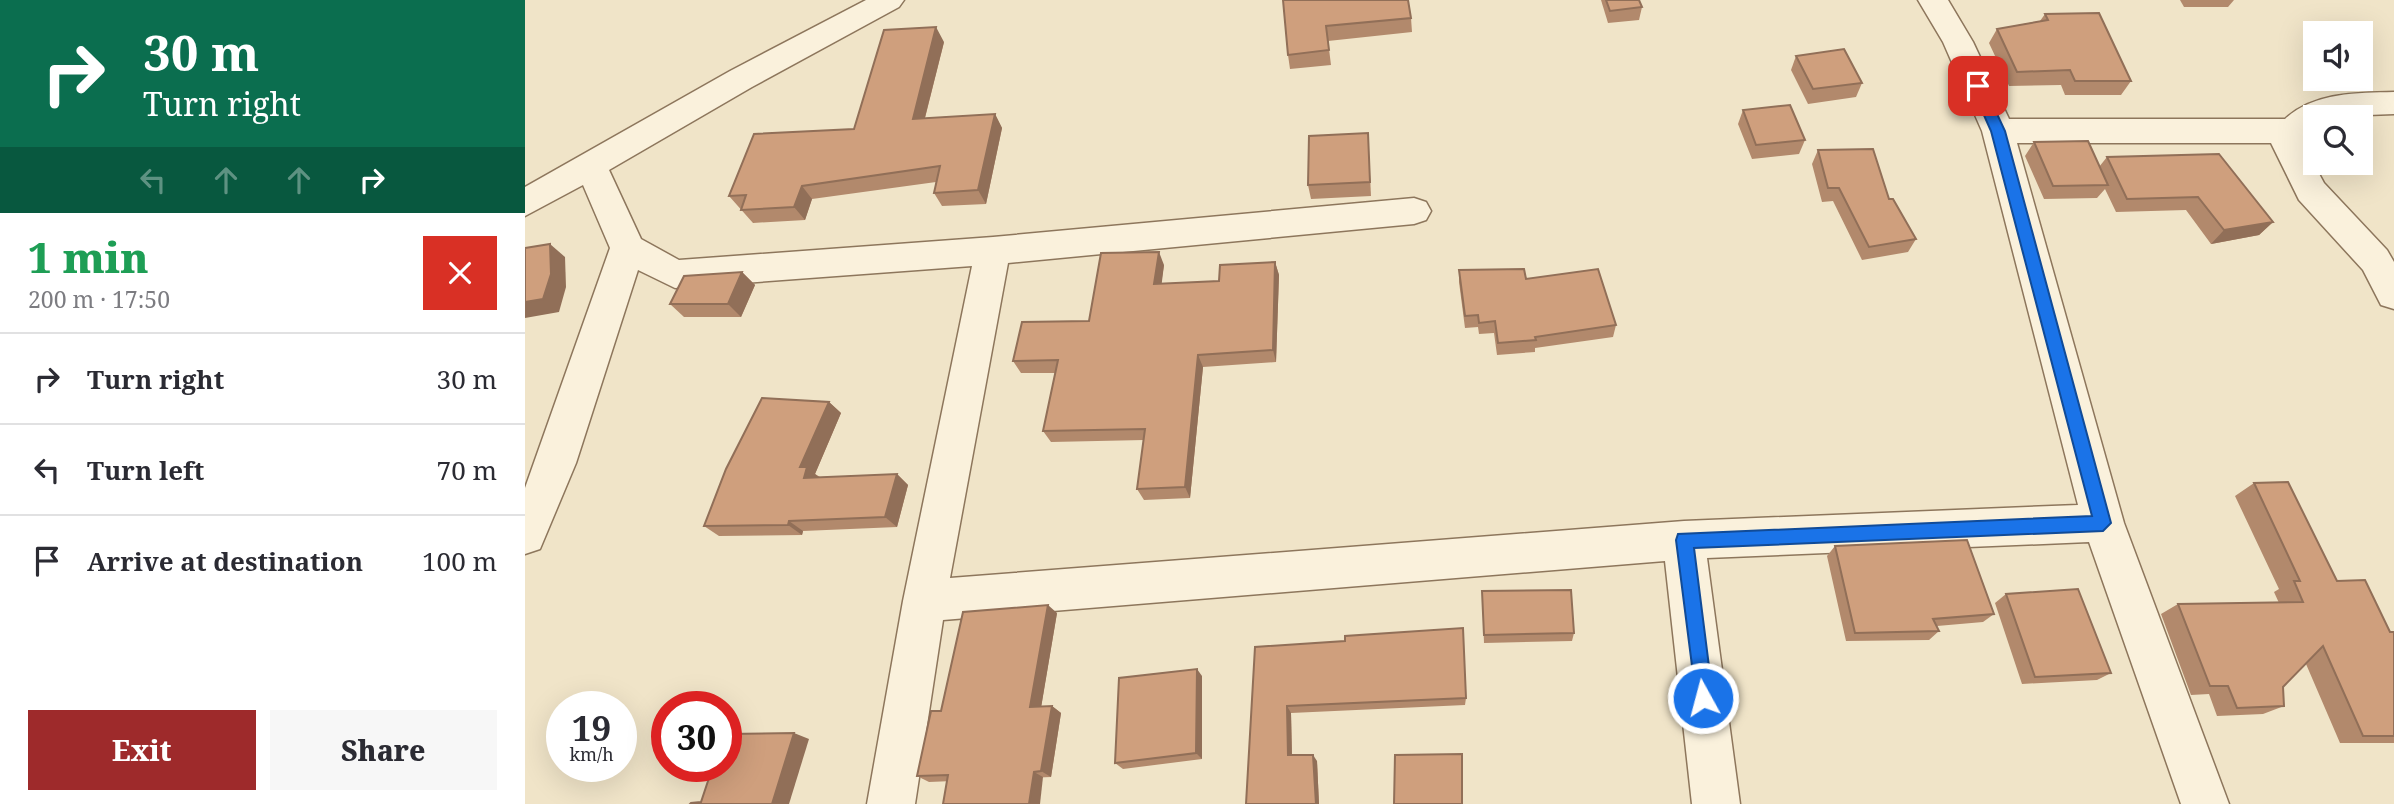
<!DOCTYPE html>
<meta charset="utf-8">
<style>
body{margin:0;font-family:"Noto Serif",serif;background:#f7f7f7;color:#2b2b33;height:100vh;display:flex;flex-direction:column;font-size:26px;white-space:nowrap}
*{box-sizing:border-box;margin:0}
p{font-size:23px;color:#7c7c81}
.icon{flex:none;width:38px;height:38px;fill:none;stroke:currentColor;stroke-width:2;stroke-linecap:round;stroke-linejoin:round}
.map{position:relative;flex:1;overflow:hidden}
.side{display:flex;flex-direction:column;background:#fff;width:525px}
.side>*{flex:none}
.hud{background:#0b6e4f;color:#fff;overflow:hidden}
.buttons{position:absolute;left:1778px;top:21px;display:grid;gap:14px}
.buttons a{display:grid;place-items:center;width:70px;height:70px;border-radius:0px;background:#fff;box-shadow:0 7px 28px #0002;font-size:35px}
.speed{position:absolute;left:21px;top:691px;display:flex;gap:14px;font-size:35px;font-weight:700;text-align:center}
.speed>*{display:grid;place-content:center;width:91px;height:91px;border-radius:50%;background:#fff;box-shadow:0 7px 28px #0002;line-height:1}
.speed small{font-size:18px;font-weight:400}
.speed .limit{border:10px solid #d22;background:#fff;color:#111}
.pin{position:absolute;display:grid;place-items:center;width:60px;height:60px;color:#fff;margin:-30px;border-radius:14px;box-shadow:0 4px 10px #0006}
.me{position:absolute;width:77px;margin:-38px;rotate:353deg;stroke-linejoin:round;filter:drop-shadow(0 0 5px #0008)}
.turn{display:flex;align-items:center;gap:24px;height:147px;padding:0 28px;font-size:32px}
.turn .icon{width:91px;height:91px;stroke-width:2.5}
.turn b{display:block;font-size:49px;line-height:60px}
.lanes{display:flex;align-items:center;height:66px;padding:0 28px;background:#0003;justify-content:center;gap:35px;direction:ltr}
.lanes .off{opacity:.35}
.round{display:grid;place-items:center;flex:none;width:74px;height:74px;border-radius:0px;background:#f7f7f7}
.summary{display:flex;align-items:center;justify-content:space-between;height:119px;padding:0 28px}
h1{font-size:42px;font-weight:800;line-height:52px;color:#1e9e55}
.button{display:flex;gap:14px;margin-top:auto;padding:14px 28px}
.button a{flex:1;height:80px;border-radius:0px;background:#9e2a2b;color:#fff;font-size:28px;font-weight:800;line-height:80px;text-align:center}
.button a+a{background:#f7f7f7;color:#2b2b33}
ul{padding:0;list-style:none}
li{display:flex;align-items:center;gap:21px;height:91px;padding:0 28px;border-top:2px solid #e1e1e2}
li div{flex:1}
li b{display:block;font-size:26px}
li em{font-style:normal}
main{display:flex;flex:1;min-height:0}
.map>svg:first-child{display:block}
</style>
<main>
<section class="side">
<div class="hud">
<div class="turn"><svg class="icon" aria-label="right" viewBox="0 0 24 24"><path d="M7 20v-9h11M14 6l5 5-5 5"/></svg><div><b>30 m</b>Turn right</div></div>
<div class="lanes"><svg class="icon off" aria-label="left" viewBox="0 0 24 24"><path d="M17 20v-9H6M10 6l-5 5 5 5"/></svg><svg class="icon off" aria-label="ahead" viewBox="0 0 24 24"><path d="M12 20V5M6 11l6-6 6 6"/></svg><svg class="icon off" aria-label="ahead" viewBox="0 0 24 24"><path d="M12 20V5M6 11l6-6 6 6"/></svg><svg class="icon" aria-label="right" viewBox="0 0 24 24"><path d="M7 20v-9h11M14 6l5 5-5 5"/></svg></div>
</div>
<div class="summary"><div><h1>1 min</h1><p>200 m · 17:50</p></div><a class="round" style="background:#d93025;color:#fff"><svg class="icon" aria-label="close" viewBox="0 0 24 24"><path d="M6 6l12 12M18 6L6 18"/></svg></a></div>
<ul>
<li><svg class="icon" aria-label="right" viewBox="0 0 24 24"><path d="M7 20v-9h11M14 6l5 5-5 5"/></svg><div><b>Turn right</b></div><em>30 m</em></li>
<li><svg class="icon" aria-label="left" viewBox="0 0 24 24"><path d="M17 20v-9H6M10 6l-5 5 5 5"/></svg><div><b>Turn left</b></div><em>70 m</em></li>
<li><svg class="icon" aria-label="arrive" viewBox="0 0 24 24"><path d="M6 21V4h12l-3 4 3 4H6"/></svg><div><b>Arrive at destination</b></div><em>100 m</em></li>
</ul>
<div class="button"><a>Exit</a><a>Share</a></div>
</section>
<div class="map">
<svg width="1869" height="804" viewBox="0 0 1869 804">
<rect width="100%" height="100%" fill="#f0e4c8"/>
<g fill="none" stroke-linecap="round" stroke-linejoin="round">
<!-- minor casing -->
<g stroke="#8d765c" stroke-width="3">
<path id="minor" d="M341,0h38l-5,7 -147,80 -143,83 32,69 38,21 314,-23 421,-39 12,4 5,9 -5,9 -12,4 -406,39 -58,315 734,-57 394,-16 -96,-374 -39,-89 -25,-42h30l25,42 36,77h276c29,-27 72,-26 109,-27v22l-79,3v12l-12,15 21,39 63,67 7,12v47l-13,-4 -18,-35 -64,-70 -28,-57h-254l107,380 105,281h-48l-92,-262 -382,16 33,246h-48l-27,-243 -722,59 -28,184h-48l36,-203 69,-335 -297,22 -37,-18 -62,193 -36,86 -15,5v-66l85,-240 -27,-63 -58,31v-29l205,-116z"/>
</g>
<!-- minor -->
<use href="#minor" fill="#faf1dc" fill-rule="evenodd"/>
</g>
<!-- wall -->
<g fill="#b2896c">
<polygon points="758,0 886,18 887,32 803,41 806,65 765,69 763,55"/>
<polygon points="1076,0 1114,0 1117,7 1114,20 1083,23"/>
<polygon points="1655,0 1709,0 1703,7 1659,7"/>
<polygon points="1520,14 1606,81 1596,95 1540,95 1536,85 1484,86 1464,43 1472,29 1515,21"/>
<polygon points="419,42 400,118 470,114 477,128 461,204 417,206 409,193 411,182 287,199 280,220 228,223 204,196 329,129"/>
<polygon points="1271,56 1337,83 1331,97 1283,104 1266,70"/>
<polygon points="1218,110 1280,140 1274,154 1227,159 1213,124"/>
<polygon points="843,133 846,196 786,199 783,185"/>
<polygon points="1509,142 1574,167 1582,157 1748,222 1734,235 1686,244 1661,210 1591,212 1580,189 1572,198 1519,199 1500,156"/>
<polygon points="1293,150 1364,199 1391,239 1383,252 1337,260 1308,201 1297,202 1287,164"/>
<polygon points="750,262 754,275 751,362 678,367 665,498 619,500 612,489 619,440 526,442 518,431 530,373 496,373 488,361 564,321 639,265 636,284 694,281"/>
<polygon points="934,270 1001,279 1091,325 1088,337 1010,348 1010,352 972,355 969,333 954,334 953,327 940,328 934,282"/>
<polygon points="217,272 230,285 216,317 159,317 145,304"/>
<polygon points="304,402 316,413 290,474 295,477 372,474 383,485 372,527 278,531 277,535 194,536 179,526"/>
<polygon points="1729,483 1812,581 1865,632 1869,632 1869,743 1815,743 1781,664 1758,687 1759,706 1738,714 1692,716 1684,694 1666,695 1636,614 1653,604 1754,603 1749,592 1754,589 1710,496"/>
<polygon points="1310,546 1469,614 1458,622 1412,626 1414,631 1404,640 1321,641 1302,556"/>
<polygon points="957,591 1049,633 1047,641 959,643"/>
<polygon points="1481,594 1586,673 1572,680 1497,684 1470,603"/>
<polygon points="532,613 516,707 527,706 536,713 526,777 404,782 392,776 416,711"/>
<polygon points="820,641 941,698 940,705 766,713 767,755 792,761 794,804 721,804 730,647"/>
<polygon points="677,676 677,759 598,769 590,763"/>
</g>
<!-- shaded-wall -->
<g fill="#916f58">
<polygon points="411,27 419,42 396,133 388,119"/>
<polygon points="470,114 477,128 461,204 453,190"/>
<polygon points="277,186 287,199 280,220 269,207"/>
<polygon points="1748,222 1734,235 1686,244 1699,230"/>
<polygon points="25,244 40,257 41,287 34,312 0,318 0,302"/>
<polygon points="634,252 639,265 635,297 629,284"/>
<polygon points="750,262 754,275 751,362 748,350"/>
<polygon points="217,272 230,285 216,317 203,304"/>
<polygon points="673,355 678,367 665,498 660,487"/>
<polygon points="304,402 316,413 290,474 295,478 279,478 275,467"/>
<polygon points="372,474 383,485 372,527 360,517"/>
<polygon points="264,521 278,531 277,535 263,525"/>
<polygon points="523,605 532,613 515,714 505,707"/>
<polygon points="672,669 677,676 677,759 671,753"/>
<polygon points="527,706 536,713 526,777 516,771"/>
<polygon points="762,706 766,713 767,761 763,755"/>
<polygon points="269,733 284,739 264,804 247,804"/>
<polygon points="788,755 792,761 794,804 791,804"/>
<polygon points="509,772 518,777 515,804 504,804"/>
</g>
<!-- building -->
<g fill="#cf9f7d" stroke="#916f58" stroke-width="2">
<polygon points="758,0 883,0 886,18 801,26 804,50 763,55"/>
<polygon points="1081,0 1114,0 1117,7 1085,11"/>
<polygon points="1574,13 1606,81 1550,81 1545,70 1492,72 1472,29 1523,20 1520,14"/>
<polygon points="411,27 388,119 470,114 453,190 409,193 415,166 277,186 269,207 216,210 221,195 204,196 229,134 329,129 359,30"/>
<polygon points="1319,49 1337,83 1288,89 1271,56"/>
<polygon points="1265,105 1280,140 1231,145 1218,110"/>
<polygon points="843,133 845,182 783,185 784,136"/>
<polygon points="1563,141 1583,185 1528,186 1509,142"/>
<polygon points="1348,149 1364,199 1368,199 1391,239 1344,247 1314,188 1303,188 1293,150"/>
<polygon points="1694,154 1748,222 1699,230 1673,197 1602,199 1582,157"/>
<polygon points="25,244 26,274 18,299 0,302 0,248"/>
<polygon points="634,252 629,284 694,281 695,265 750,262 748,350 673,355 660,487 612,489 620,429 518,431 533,360 488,361 497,322 564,321 576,253"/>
<polygon points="999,269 1001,279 1073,269 1091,325 1010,337 1011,340 973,343 970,321 954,323 953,315 940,316 934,270"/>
<polygon points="217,272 203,304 145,304 159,276"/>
<polygon points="237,398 304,402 275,467 282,467 279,478 372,474 360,517 264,521 263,525 179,526 201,469"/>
<polygon points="1763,482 1812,581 1840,580 1865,632 1869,632 1869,736 1838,736 1798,646 1758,687 1759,706 1712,708 1703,686 1685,686 1653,604 1778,602 1769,581 1775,581 1729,483"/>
<polygon points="1442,540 1469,614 1408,619 1414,631 1330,633 1310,546"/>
<polygon points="1553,589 1586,673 1510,677 1481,594"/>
<polygon points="1046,590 1049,633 959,635 957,591"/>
<polygon points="523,605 505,707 527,706 516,771 509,772 504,804 418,804 423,775 392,776 406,711 416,711 438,612"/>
<polygon points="938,628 941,698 762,706 763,755 788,755 791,804 721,804 730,647 820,641 820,636"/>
<polygon points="672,669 671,753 590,763 594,678"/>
<polygon points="269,733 247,804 165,804 166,803 176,802 188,766 201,766 201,734"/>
<polygon points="937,754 937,804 869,804 870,755"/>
</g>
<!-- route -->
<polygon fill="#1a73e8" stroke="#114b97" stroke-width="2" points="1453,82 1459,86 1480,131 1586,523 1578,531 1169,548 1188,698 1185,705 1178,708 1172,705 1151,540 1153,534 1567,516 1466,131 1446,86"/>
</svg>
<div class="buttons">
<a><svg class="icon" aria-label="sound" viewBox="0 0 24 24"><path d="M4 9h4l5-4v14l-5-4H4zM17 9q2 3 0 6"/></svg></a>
<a><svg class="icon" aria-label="search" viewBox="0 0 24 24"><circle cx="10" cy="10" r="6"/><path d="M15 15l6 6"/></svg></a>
</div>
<div class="speed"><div>19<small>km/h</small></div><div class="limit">30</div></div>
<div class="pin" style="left:1453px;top:86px;background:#d93025"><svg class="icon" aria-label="arrive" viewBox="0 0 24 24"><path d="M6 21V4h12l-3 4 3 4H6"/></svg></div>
<svg class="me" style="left:1178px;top:698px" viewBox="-20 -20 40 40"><circle r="17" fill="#1a73e8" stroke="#fff" stroke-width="3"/><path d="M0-11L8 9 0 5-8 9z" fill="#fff"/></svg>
</div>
</main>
